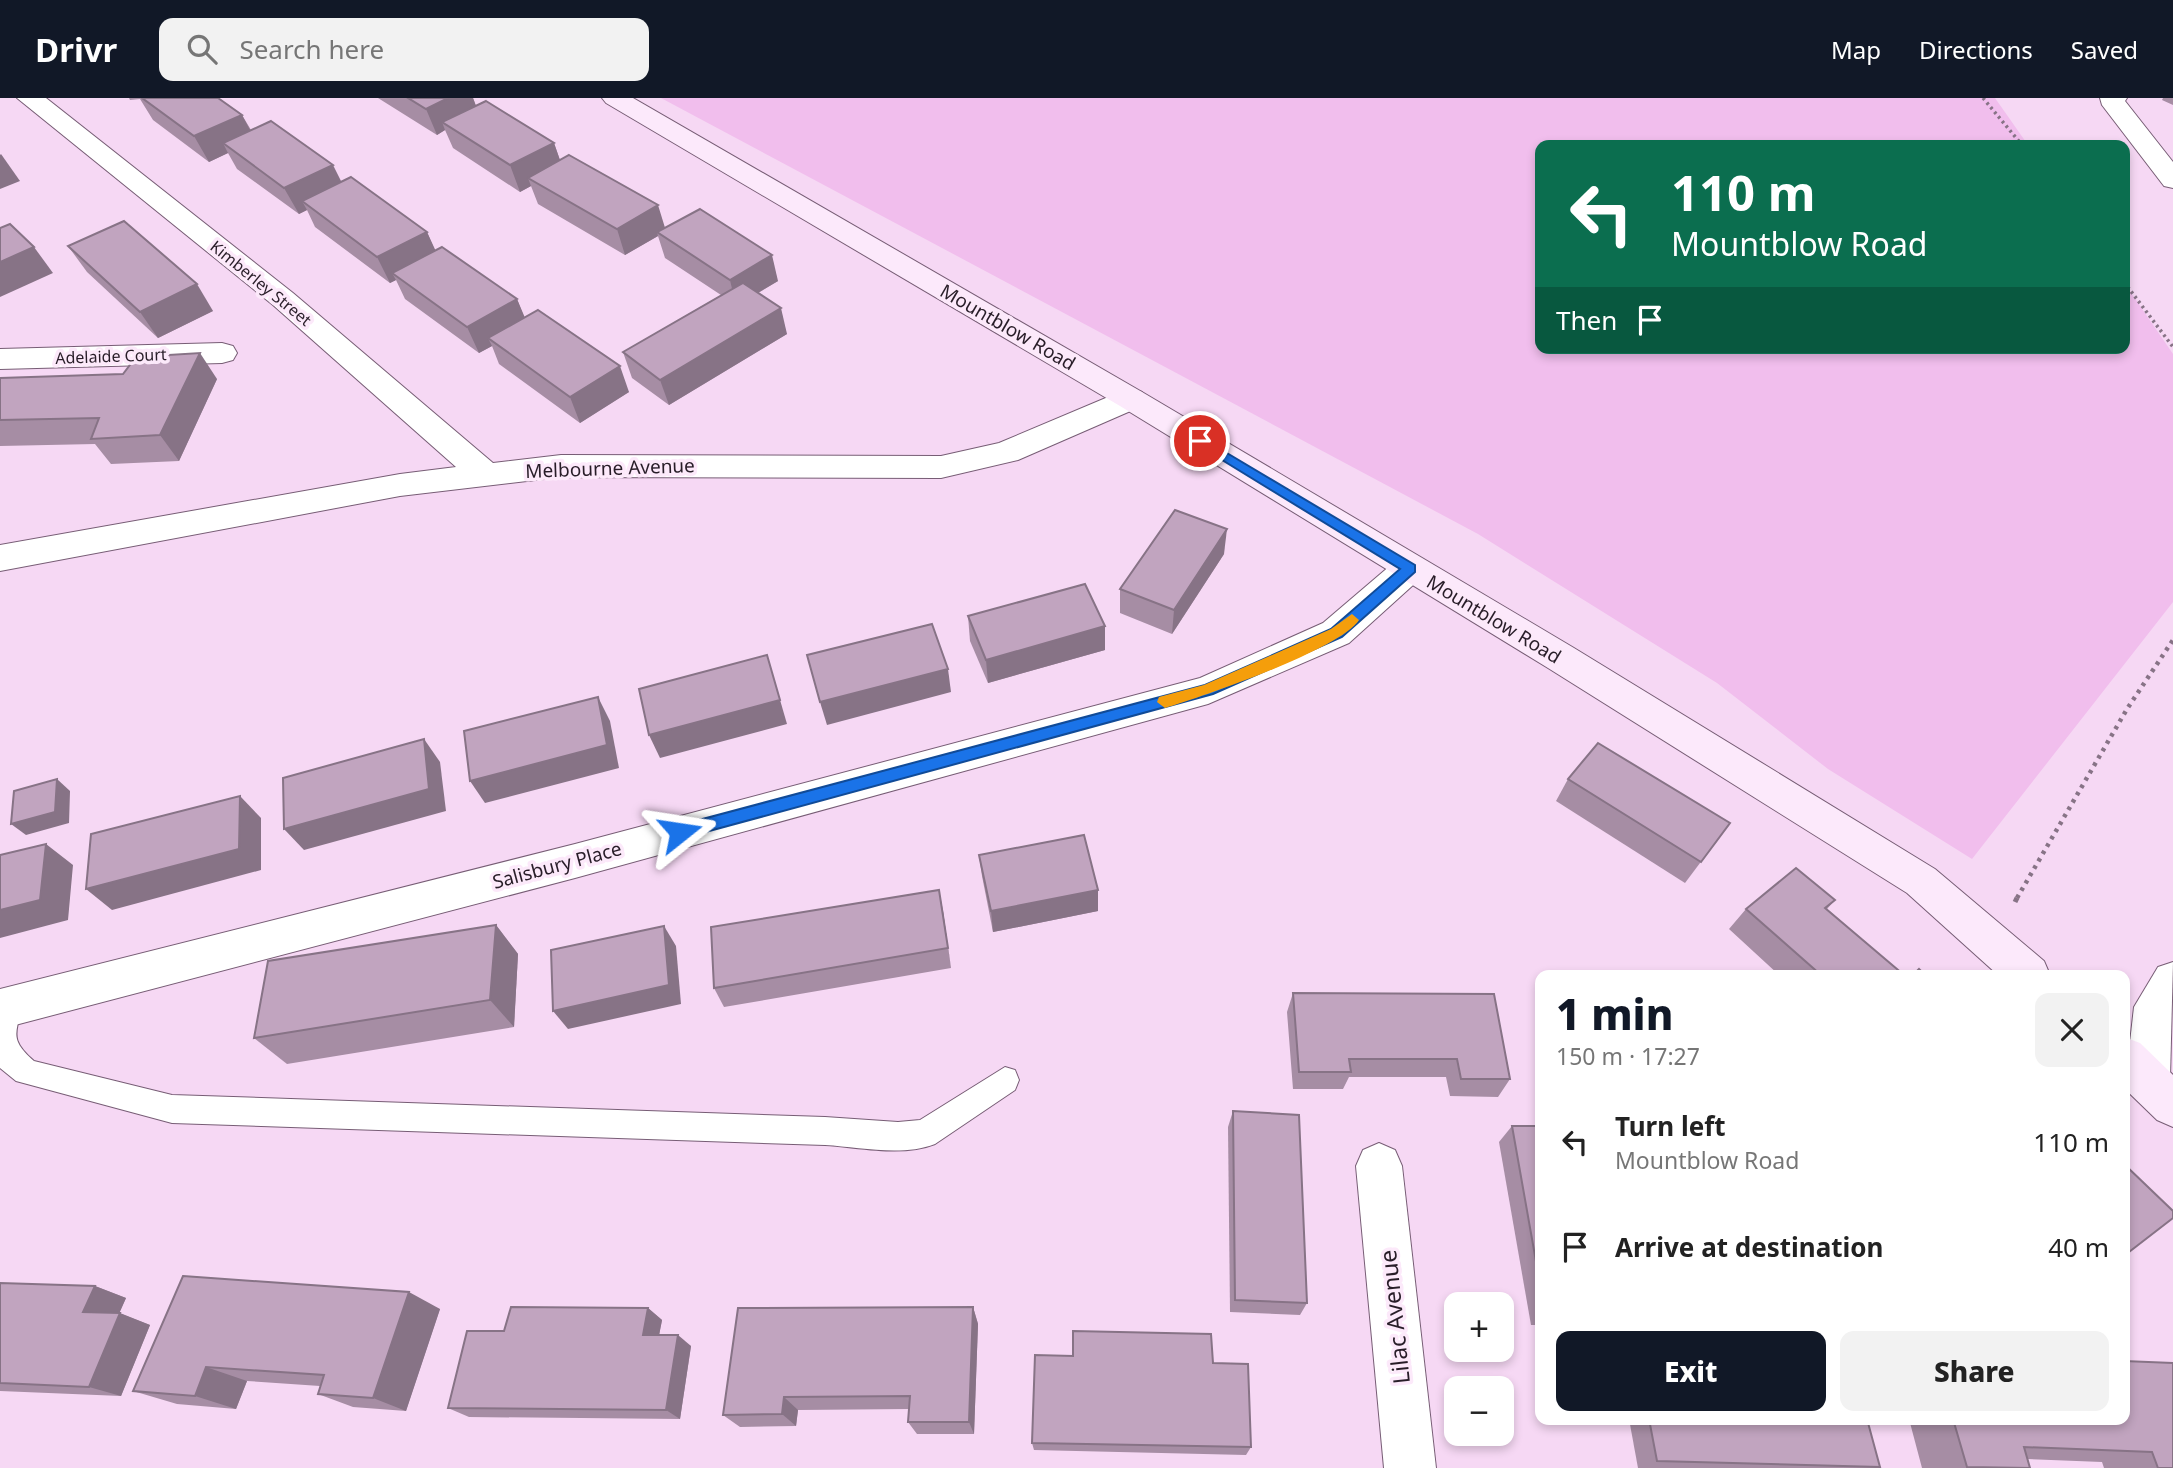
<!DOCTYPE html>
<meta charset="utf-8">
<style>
body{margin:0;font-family:"Noto Sans",sans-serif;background:#f2f2f2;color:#222;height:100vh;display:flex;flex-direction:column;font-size:26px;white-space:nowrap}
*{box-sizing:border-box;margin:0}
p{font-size:23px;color:#767676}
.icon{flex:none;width:38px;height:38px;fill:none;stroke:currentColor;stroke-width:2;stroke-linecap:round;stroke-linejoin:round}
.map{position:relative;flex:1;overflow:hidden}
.sheet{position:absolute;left:1535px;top:872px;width:595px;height:455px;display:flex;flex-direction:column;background:#fff;border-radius:14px;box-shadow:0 4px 10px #0003}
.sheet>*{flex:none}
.hud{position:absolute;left:1535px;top:42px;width:595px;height:214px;border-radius:14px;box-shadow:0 4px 10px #0003;background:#0b6e4f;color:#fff;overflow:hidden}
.controls{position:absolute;left:1444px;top:1194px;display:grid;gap:14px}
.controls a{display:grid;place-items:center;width:70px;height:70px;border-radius:14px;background:#fff;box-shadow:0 4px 10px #0003;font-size:35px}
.pin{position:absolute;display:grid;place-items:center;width:60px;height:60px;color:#fff;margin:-30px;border:4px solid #fff;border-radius:50%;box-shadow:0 2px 7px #0007}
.me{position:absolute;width:77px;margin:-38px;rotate:75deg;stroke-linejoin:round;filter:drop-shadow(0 0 5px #0008)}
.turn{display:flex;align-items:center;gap:24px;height:147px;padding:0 21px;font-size:32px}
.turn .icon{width:91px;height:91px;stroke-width:2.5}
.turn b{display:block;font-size:49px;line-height:60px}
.then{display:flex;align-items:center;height:66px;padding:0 21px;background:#0003;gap:14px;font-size:26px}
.round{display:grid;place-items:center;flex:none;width:74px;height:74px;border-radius:14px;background:#f2f2f2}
.headline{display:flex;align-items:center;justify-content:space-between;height:119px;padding:0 21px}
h1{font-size:42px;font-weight:800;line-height:52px;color:#111827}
.button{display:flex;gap:14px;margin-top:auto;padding:14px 21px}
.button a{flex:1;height:80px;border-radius:14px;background:#111827;color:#fff;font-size:28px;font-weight:800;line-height:80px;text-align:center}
.button a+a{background:#f2f2f2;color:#222}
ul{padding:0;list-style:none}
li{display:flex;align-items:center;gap:21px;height:105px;padding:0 21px}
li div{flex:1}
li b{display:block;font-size:26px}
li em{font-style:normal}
header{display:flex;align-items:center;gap:42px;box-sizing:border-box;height:98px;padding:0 35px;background:#111827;color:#fff}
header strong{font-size:33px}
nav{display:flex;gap:38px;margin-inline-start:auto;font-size:24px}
.search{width:490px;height:63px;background:#f2f2f2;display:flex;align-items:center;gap:18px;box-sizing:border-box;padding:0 24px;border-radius:14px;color:#767676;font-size:26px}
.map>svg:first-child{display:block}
</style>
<header>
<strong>Drivr</strong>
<div class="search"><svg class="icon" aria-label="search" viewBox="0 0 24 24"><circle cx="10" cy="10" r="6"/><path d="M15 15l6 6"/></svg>Search here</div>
<nav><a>Map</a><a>Directions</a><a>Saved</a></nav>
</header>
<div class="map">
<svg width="2173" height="1370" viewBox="0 0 2173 1370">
<rect width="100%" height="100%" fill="#f6d8f4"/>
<!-- green -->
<polygon fill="#f1beed" points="661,0 1995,0 2028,47 1540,47 1540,250 2124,250 2125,186 2173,256 2173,504 1972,761 1828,671 1717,585 1478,436"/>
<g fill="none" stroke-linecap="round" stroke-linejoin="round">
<!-- lane casing -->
<g stroke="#775d75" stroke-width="2">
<path id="lane" d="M5,897l10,4c13,29 -15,33 19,62l138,34 653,22 73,5 22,-2 85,-53 10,3 4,10 -4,10 -80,54c-33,13 -76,3 -110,1l-653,-22 -156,-42 -16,-13v-71z"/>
</g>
<!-- street casing -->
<g stroke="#775d75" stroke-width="2">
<g id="street">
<polygon points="17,0 46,0 293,195 493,365 561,357 941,358 999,345 1120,294 1131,291 1142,294 1146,301 1142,308 1018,362 941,380 561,379 400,398 0,473 0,447 400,376 456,369 273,207"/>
<polygon points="2100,0 2127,0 2125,3 2173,64 2173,90 2164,88 2102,7"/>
<polygon points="222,245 233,248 237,255 233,262 222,265 0,271 0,251"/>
<polygon points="1410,457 1422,461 1427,470 1422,479 1349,545 1208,606 575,780 0,931 0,891 575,746 1200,580 1323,525 1398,461"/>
<polygon points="2173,864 2170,980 2164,995 2148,1001 2132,995 2126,980 2134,909 2158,869"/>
<polygon points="1379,1045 1395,1052 1402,1068 1436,1370 1384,1370 1356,1068 1363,1052"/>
</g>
</g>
<!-- secondary casing -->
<g stroke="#775d75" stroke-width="2">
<g id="secondary">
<polygon points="602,0 633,0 1142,294 1574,550 1935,771 2044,863 2050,877 1998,877 1907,795 1548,570 1120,308 606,5"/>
<polygon points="2124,939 2140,945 2173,977 2173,1029 2157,1022 2124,990"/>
</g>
</g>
<!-- path-far2 -->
<g stroke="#877386" stroke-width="3.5" stroke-dasharray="2.5 3.5" stroke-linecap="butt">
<polyline points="1983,0 2022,47"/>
<polyline points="2124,184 2173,249"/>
</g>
<!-- path-far1 -->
<polyline stroke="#877386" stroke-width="4.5" stroke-dasharray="3.5 5" stroke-linecap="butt" points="2017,800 2127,611 2173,542"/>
<!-- path -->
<polyline stroke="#877386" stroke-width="5" stroke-dasharray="4.5 6" stroke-linecap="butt" points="2015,804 2018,798"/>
<!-- lane -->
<use href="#lane" fill="#fff" fill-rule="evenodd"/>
<!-- street -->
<use href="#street" fill="#fff" fill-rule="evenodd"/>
<!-- secondary -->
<use href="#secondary" fill="#fce9fb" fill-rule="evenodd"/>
</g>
<!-- wall -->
<g fill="#a68da4">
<polygon points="129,0 218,0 242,17 251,32 342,84 427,134 435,153 517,201 524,219 629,294 580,325 499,266 492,248 479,255 405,201 396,182 390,185 315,129 307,112 299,116 237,71 228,55 209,64 153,22 140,1 130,2"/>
<polygon points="378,0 473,0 476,8 554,45 560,62 665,130 778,183 758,195 787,236 669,307 632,280 623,254 721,197 665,160 658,138 625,157 538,106 531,88 520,94 453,50 445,32 437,37"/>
<polygon points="2163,0 2173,0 2173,7 2162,2"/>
<polygon points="68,148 213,213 158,240 87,174"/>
<polygon points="0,280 217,281 179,363 111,366 95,346 0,348"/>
<polygon points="1224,456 1172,536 1120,515 1120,491"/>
<polygon points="968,518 1105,528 1105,552 988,585 970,543"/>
<polygon points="1568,681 1730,725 1685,785 1556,703"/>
<polygon points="979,757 1098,792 1098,813 993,834 982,778"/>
<polygon points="1835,802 1827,811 1904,877 1779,877 1729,831 1746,811"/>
<polygon points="943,813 951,870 724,909 714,890"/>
<polygon points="496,827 518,856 514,929 287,966 254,940"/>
<polygon points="1293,895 1510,981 1498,999 1450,998 1446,979 1349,979 1343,991 1293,991 1287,914"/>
<polygon points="1233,1013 1307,1205 1300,1217 1230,1214 1228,1029"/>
<polygon points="1512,1028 1540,1028 1540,1227 1531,1227 1499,1044"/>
<polygon points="183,1178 440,1211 406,1313 353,1309 318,1296 320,1288 247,1283 236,1311 177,1306 133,1293"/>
<polygon points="0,1185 95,1188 126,1200 119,1215 150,1227 121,1298 0,1293"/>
<polygon points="973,1209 978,1226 974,1336 917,1336 908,1324 909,1311 798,1312 796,1328 740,1329 723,1317"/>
<polygon points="648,1210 662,1222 659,1237 691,1248 680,1321 469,1319 448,1310 504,1233"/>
<polygon points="1629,1321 1867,1321 1880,1369 1876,1370 1638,1370"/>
<polygon points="1909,1321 2124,1321 2173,1370 2104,1370 2102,1364 2027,1361 2030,1370 1922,1370"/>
<polygon points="1032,1345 1251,1349 1246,1357 1034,1352"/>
</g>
<!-- shaded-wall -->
<g fill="#877386">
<polygon points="448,0 473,0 479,16 442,24 445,32 437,37 426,11"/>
<polygon points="242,17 256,43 223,45 228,55 209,64 194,38"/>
<polygon points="554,45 563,71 528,80 531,88 520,94 510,67"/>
<polygon points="1,56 20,83 0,91 0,57"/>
<polygon points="333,67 346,93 302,103 307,112 299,116 284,90"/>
<polygon points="658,107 666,133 657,134 658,138 625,157 617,131"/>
<polygon points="427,134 439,160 392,175 396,182 390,185 377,159"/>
<polygon points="34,149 53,175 0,199 0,164"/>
<polygon points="772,157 778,183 736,208 730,182"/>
<polygon points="197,186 213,213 158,240 140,214"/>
<polygon points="517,201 528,227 488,240 492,248 479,255 467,229"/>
<polygon points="781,210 787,236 669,307 660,282"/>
<polygon points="200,255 217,281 179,363 160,337"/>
<polygon points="620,268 629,294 580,325 570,299"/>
<polygon points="1227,431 1224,456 1172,536 1174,512"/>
<polygon points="1105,528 1105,552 988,585 986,562"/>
<polygon points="767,557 787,626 660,660 649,637"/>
<polygon points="948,571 951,594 827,627 820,604"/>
<polygon points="598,599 610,623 619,670 485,705 470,683"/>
<polygon points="424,641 440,664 446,713 304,752 284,731"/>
<polygon points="57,681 70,693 69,725 26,737 11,726"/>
<polygon points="240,698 261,720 261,772 112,812 86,791"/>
<polygon points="46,746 73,767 68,822 0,840 0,812"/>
<polygon points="939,792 943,813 951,870 948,850"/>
<polygon points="1098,792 1098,813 993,834 991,813"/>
<polygon points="496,827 518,856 514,929 490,902"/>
<polygon points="664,828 676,848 681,906 568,931 553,913"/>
<polygon points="95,1188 126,1200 115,1225 83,1214"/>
<polygon points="409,1194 440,1211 406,1313 373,1300"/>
<polygon points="973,1209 978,1226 974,1336 969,1324"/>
<polygon points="648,1210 662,1222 657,1248 643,1237"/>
<polygon points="120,1215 150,1227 121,1298 89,1289"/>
<polygon points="678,1237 691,1248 680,1321 666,1312"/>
<polygon points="206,1269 247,1283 236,1311 195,1298"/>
<polygon points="784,1299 798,1312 796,1328 782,1316"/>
</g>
<!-- building -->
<g fill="#c1a4bf" stroke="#877386" stroke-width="2">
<polygon points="142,0 218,0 242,17 194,38"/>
<polygon points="408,0 448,0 426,11"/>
<polygon points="486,3 554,45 510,67 442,24"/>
<polygon points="271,23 333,67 284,90 223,45"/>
<polygon points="569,57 658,107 617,131 528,80"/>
<polygon points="351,79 427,134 377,159 302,103"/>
<polygon points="700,111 772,157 730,182 657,134"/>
<polygon points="124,123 197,186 140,214 68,148"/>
<polygon points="10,126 34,149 0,164 0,130"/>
<polygon points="442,149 517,201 467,229 392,175"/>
<polygon points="743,185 781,210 660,282 623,254"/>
<polygon points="538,212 620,268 570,299 488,240"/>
<polygon points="200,255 160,337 91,341 99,320 0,322 0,280 123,276 136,259"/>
<polygon points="1175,412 1227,431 1174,512 1120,491"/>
<polygon points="1085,486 1105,528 986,562 968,518"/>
<polygon points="932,526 948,571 820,604 807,557"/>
<polygon points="767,557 780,602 649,637 639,591"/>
<polygon points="598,599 607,647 470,683 464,633"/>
<polygon points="424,641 429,691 284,731 283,680"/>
<polygon points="1598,645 1730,725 1701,764 1568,681"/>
<polygon points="57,681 55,714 11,726 14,693"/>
<polygon points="240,698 239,751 86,791 91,736"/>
<polygon points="1084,737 1098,792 991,813 979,757"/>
<polygon points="46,746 40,802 0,812 0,757"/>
<polygon points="1796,770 1835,802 1825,810 1904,877 1821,877 1746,811"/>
<polygon points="939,792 948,850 714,890 711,829"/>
<polygon points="496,827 490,902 254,940 268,863"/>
<polygon points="664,828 669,887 553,913 551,852"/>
<polygon points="1919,871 1925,877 1913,877"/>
<polygon points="1293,895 1494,896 1510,981 1461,981 1457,961 1349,961 1351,974 1299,974"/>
<polygon points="1233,1013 1299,1017 1307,1205 1235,1202"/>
<polygon points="1512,1028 1540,1028 1540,1186"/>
<polygon points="2124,1066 2173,1113 2173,1120 2129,1154 2124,1150"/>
<polygon points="183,1178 409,1194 373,1300 318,1296 324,1277 206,1269 195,1298 133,1293"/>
<polygon points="0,1185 95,1188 83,1214 120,1215 89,1289 0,1285"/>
<polygon points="511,1209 648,1210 643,1237 678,1237 666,1312 448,1310 467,1233 504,1233"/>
<polygon points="973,1209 969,1324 908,1324 910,1298 784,1299 782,1316 723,1317 738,1210"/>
<polygon points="1073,1233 1211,1236 1213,1265 1248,1266 1251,1349 1032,1345 1035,1257 1073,1258"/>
<polygon points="2124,1263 2173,1265 2173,1370 2158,1370 2152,1354 2024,1349 2030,1370 1967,1369 1953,1321 2124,1321"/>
<polygon points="1649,1321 1867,1321 1880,1369 1657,1363"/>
</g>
<!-- route -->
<polygon fill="#1a73e8" stroke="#114b97" stroke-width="2" points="1200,339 1415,467 1415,474 1342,539 1213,596 680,741 675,739 672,734 675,729 680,727 1205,587 1331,531 1400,471 1196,346 1196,340"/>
<!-- slow -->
<path fill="#f59e0b" d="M1352,516l7,6c-18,29 -157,77 -194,88l-8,-6 2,-5 45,-12 127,-56z"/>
<g text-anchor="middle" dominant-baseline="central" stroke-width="7" stroke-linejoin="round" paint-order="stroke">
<!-- far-street labels -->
<g font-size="16" fill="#281d28" stroke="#fce9fa">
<text transform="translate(261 185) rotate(39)">Kimberley Street</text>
<text transform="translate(111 258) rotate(-2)">Adelaide Court</text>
</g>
<!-- street labels -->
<g font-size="19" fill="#281d28" stroke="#fce9fa">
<text transform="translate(1008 229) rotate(30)">Mountblow Road</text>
<text transform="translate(610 370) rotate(-2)">Melbourne Avenue</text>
<text transform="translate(1494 521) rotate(31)">Mountblow Road</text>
<text transform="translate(557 767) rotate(-15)">Salisbury Place</text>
</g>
<!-- near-street labels -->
<g font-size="23" fill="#281d28" stroke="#fce9fa">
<text transform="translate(1394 1219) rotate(-96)">Lilac Avenue</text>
</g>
</g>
</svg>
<div class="controls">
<a>+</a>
<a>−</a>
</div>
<div class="pin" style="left:1200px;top:343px;background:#d93025"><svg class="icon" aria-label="arrive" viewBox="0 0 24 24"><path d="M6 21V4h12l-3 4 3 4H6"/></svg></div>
<svg class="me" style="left:680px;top:734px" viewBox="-20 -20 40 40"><path d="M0-17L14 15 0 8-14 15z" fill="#1a73e8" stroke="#fff" stroke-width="4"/></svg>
<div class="hud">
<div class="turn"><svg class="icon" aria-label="left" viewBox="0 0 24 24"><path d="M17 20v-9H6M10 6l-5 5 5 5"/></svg><div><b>110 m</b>Mountblow Road</div></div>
<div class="then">Then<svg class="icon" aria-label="arrive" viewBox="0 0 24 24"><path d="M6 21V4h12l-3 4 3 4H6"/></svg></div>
</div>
<section class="sheet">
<div class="headline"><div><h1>1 min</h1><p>150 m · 17:27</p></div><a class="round"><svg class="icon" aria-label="close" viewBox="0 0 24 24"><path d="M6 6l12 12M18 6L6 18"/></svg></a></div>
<ul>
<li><svg class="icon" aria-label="left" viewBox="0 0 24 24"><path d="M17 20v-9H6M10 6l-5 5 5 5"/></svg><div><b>Turn left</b><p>Mountblow Road</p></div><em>110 m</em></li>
<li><svg class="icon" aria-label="arrive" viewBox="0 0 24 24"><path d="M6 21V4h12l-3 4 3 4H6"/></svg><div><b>Arrive at destination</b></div><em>40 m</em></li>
</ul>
<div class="button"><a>Exit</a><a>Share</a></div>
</section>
</div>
